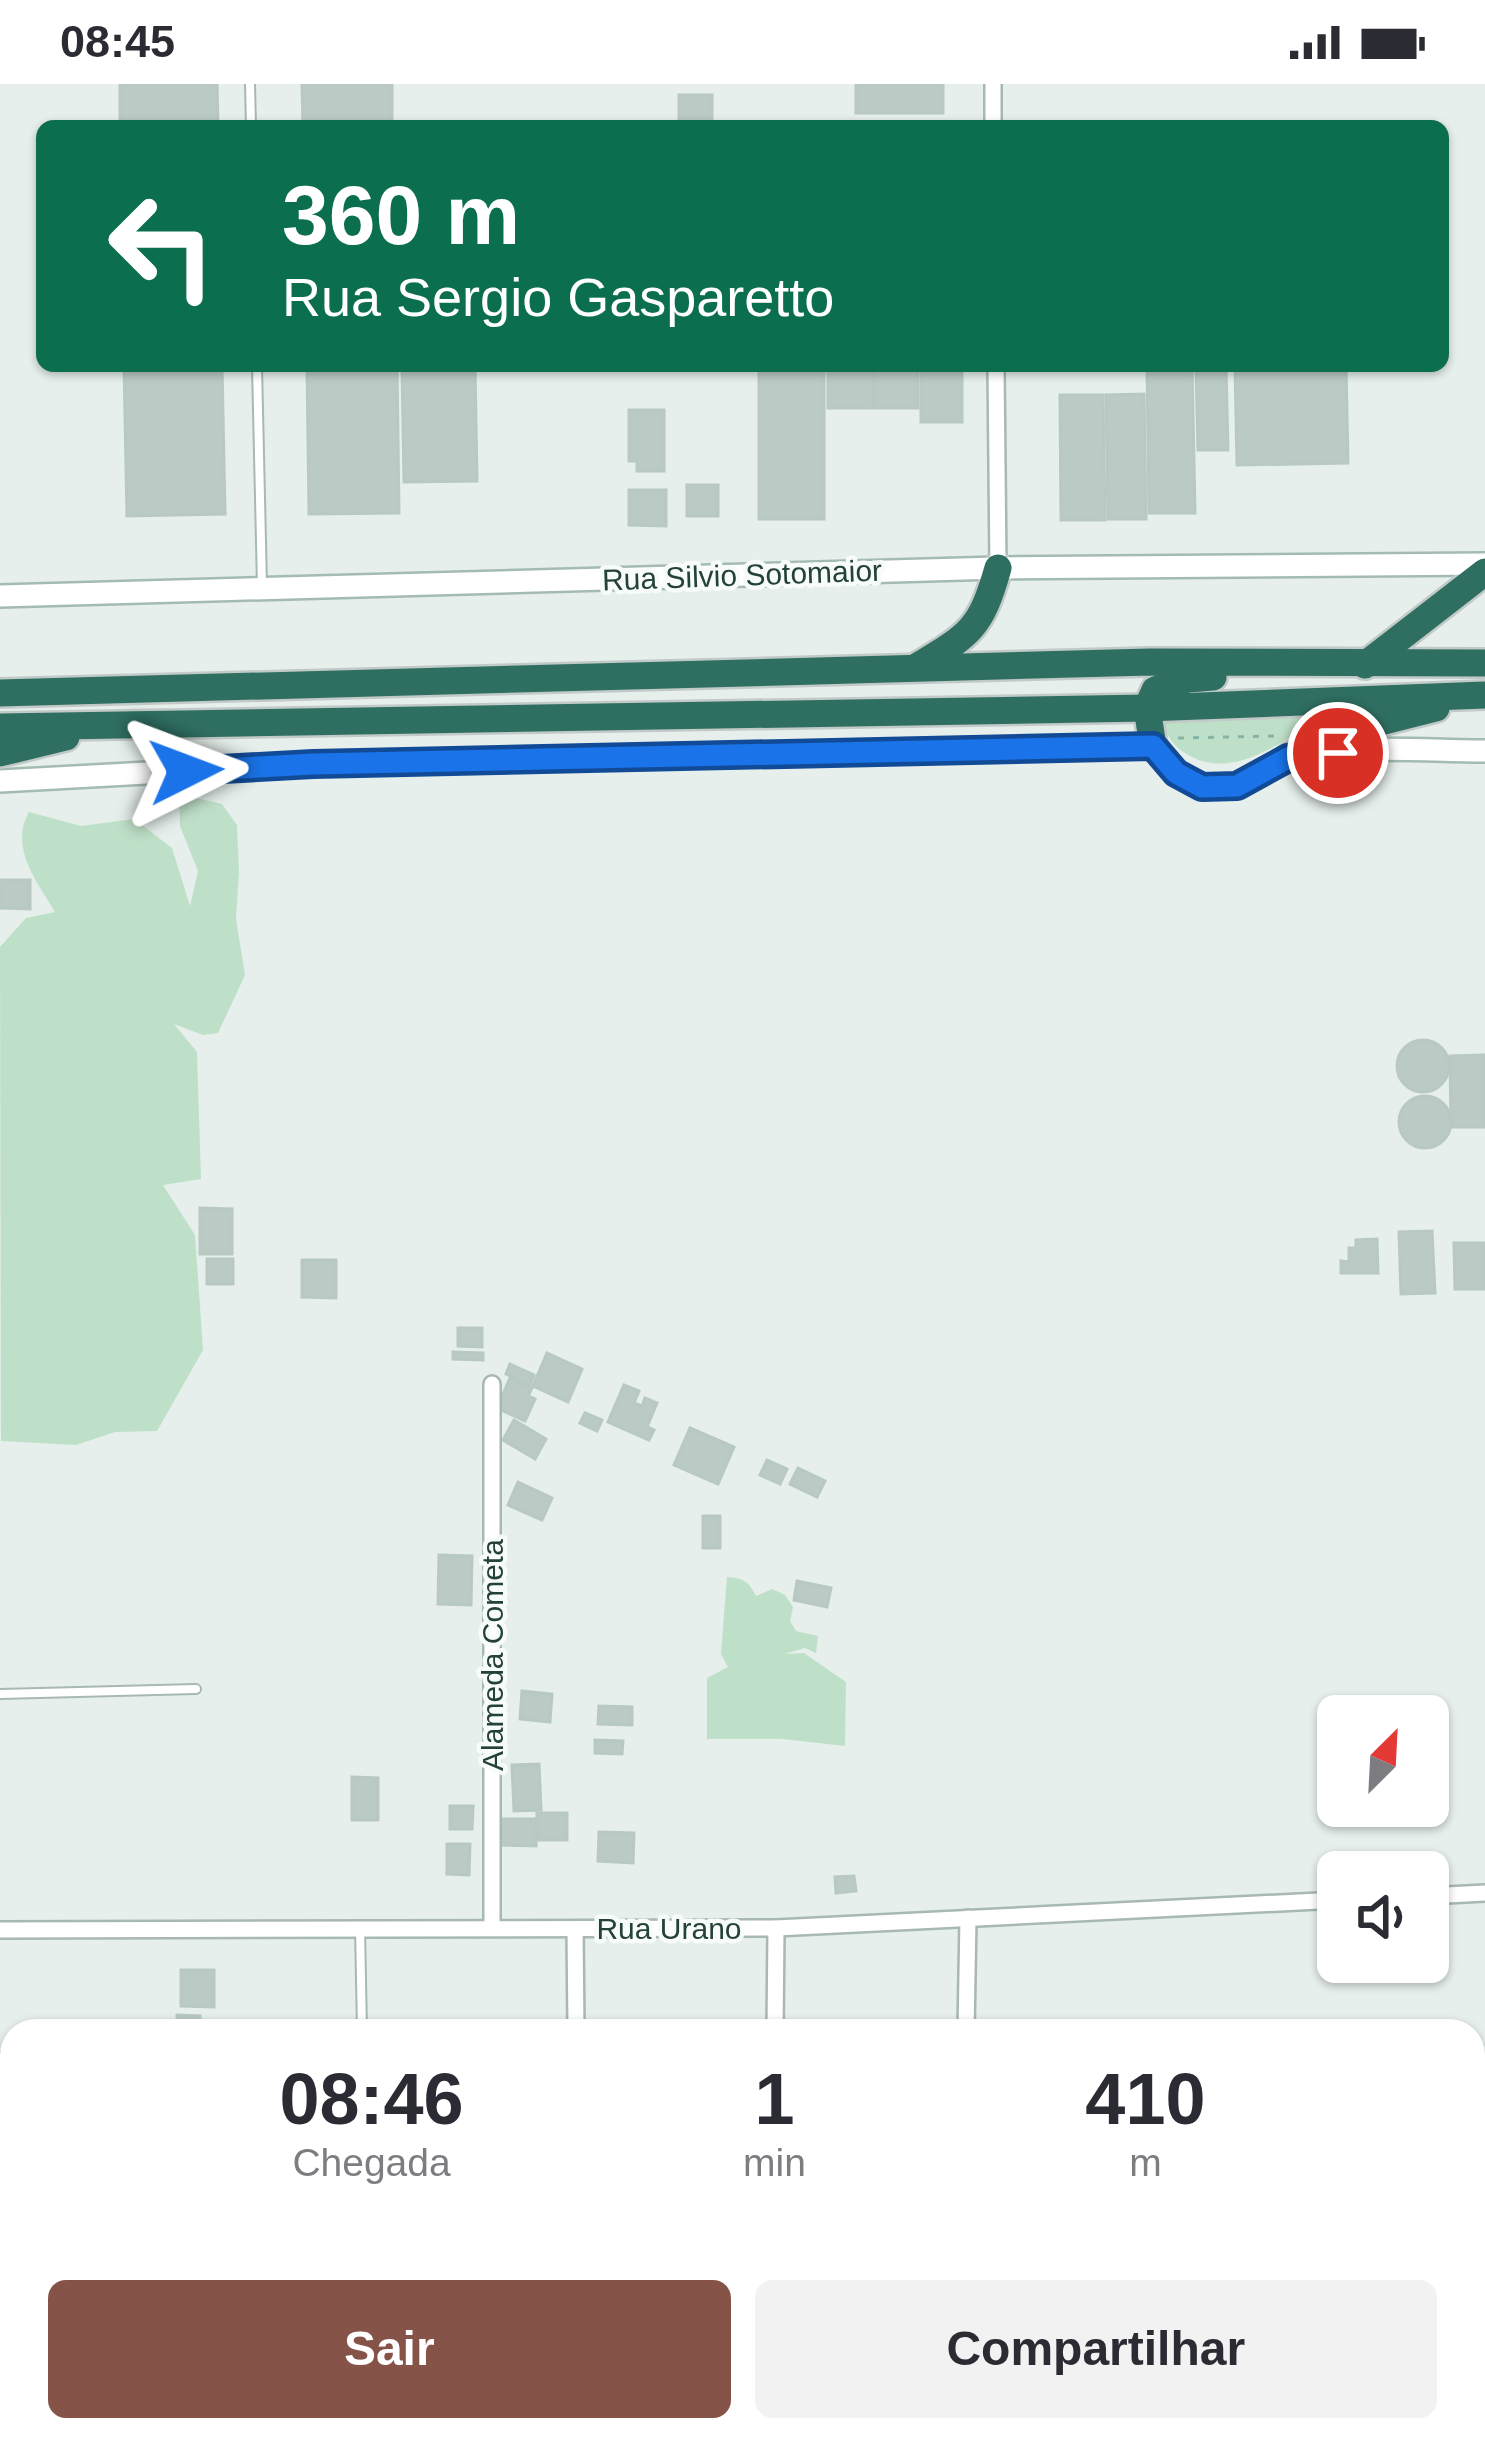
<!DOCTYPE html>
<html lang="pt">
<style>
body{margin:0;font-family:Helvetica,sans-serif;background:#f2f2f3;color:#2b2b33;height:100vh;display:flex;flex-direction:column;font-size:45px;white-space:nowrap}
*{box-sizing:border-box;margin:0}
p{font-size:39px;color:#7c7c81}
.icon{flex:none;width:66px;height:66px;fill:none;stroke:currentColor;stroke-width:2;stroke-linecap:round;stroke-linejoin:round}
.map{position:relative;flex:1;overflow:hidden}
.panel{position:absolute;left:0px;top:1935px;width:1485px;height:423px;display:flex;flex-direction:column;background:#fff;border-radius:36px 36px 0 0;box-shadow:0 3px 9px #0004}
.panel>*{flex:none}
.banner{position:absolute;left:36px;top:36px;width:1413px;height:252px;border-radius:18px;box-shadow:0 3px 9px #0004;background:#0b6e4f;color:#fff;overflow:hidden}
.needle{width:78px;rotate:24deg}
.controls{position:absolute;left:1317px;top:1611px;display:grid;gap:24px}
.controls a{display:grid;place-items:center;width:132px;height:132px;border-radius:18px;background:#fff;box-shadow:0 3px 9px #0004;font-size:60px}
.pin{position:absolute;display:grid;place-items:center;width:102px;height:102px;color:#fff;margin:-51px;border:6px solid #fff;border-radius:50%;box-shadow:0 3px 12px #0007}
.me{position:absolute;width:132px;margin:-66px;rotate:87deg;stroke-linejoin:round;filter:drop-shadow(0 0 9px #0008)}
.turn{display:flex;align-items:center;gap:42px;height:252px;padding:0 48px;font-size:54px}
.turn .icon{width:156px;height:156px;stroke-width:2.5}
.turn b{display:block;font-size:84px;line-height:102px}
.eta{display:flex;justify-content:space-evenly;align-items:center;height:204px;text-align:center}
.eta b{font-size:72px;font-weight:800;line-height:84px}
.button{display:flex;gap:24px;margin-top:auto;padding:24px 48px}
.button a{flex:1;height:138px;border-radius:18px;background:#855347;color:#fff;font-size:48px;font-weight:800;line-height:138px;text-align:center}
.button a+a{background:#f2f2f3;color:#2b2b33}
.status{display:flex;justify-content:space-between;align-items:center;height:84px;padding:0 60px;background:#fff;direction:ltr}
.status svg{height:33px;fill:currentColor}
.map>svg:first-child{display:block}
</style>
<div class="status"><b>08:45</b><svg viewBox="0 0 49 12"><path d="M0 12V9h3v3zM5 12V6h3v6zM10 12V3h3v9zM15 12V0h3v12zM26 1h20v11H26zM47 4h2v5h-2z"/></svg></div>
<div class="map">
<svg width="1485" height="2356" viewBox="0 0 1485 2356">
<rect width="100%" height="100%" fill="#e6efeb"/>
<!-- green -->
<g fill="#bfe0c8">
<path d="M1325,633c-40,21 -89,64 -135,39 -17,-9 -24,-20 -28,-38z"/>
<path d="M179,710l43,10 15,21 2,46 -3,48 9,56 -27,58 -15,2 -29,-11 23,28 4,127 -38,6 32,50 8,115 -46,81 -42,1 -39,13 -75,-4 -1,-494 26,-29 29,-6c-18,-31 -46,-64 -26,-100l52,14 53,-7 38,29 18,58 8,-35 -18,-45z"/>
<path d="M727,1493c17,1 22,5 29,19l16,-7 13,6 8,12 -3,14 6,10 22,5 -2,17 -11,-5 -21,6 20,-1 42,29 -1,64 -62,-7h-76v-61l21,-11 -7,-13z"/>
</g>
<!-- building -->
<g fill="#bbcac4" stroke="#b8c9c2" stroke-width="3">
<polygon points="120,0 217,0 218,42 120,42"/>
<polygon points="302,0 392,0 392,42 303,42"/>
<rect x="856" y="0" width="87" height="29"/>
<rect x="679" y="11" width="33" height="24"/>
<polygon points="124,282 222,282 225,430 127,432"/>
<polygon points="307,282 397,282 399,429 309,430"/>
<polygon points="402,282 475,282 477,397 404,398"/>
<rect x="759" y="282" width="65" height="153"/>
<polygon points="828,282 873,283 873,324 828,324"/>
<rect x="875" y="282" width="43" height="42"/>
<rect x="921" y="282" width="41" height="56"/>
<polygon points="1147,282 1192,282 1195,429 1149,429"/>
<polygon points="1196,282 1226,282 1228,366 1198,366"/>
<polygon points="1235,282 1346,282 1348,379 1237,381"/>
<polygon points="1144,310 1146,435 1108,435 1106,311"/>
<polygon points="1060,311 1103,311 1105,436 1061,436"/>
<polygon points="629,326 664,326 664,387 637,387 637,377 629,377"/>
<rect x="687" y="401" width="31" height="31"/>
<polygon points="629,406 666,406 666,442 629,441"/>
<polygon points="0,796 30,796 30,825 0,824"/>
<circle cx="1423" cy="982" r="26"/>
<polygon points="1485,971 1485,1043 1451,1043 1450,972"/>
<circle cx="1425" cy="1038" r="26"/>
<polygon points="200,1124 232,1125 232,1170 200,1170"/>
<polygon points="1432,1147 1435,1209 1401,1210 1399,1148"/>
<polygon points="1377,1155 1378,1189 1341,1189 1341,1177 1349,1178 1349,1164 1356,1164 1356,1156"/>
<polygon points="1454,1159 1485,1159 1485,1205 1455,1205"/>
<rect x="207" y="1175" width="26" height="25"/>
<polygon points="302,1176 336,1176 336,1214 302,1213"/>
<polygon points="458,1244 482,1244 482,1263 458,1262"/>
<polygon points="453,1268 483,1269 483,1276 453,1275"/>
<polygon points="547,1269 582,1285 568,1318 533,1302"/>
<polygon points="510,1280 534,1291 530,1301 506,1290"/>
<polygon points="510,1294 532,1304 528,1312 535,1315 525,1337 497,1324"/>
<polygon points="624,1301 639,1307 634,1319 642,1322 645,1314 657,1319 647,1343 654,1346 649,1356 608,1338"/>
<polygon points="585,1329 602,1336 597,1347 580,1339"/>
<polygon points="514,1336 546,1355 535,1375 503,1356"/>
<polygon points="690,1344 734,1363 718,1400 674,1381"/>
<polygon points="767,1376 787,1385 780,1400 760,1391"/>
<polygon points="798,1384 825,1397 817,1413 790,1400"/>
<polygon points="518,1398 552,1414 542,1436 508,1421"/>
<rect x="703" y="1432" width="17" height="32"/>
<polygon points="439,1471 472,1472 471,1521 438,1520"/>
<polygon points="797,1497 831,1504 827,1523 794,1516"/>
<polygon points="522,1607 552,1610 550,1638 520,1635"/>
<polygon points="599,1622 632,1623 632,1641 598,1640"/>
<polygon points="595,1656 623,1657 622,1670 595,1669"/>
<polygon points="539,1680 541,1726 514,1727 512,1681"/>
<polygon points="352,1693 378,1694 378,1736 352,1736"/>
<polygon points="450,1722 473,1722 472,1745 450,1745"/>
<rect x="537" y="1729" width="30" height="27"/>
<polygon points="497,1735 536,1735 536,1762 497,1761"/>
<polygon points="599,1748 634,1749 633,1779 598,1777"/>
<polygon points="447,1760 470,1760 469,1791 447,1790"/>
<polygon points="854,1792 856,1807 836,1809 835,1793"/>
<polygon points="181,1886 214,1886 214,1923 181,1922"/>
<polygon points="177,1931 200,1932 200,1947 177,1947"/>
<rect x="0" y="1968" width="12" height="27"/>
<rect x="3" y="2056" width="6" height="27"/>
</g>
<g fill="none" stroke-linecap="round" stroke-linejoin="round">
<!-- lane casing -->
<g stroke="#a8b8b2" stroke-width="12">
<g id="lane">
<polyline points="250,0 251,42"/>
<polyline points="257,282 262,502"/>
<polyline points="0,1610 196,1605"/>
<polyline points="360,1844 362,1947"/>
</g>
</g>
<!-- street casing -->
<g stroke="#a8b8b2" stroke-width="20">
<g id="street">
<polyline points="993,0 993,42"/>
<polyline points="996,282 998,484"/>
<polyline points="1428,1812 1485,1809"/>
<polyline points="492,1842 492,1300"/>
<polyline points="575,1845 576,1947"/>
<polyline points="0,1846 776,1844 1338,1816"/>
<polyline points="775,1947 776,1844"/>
<polyline points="966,1947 968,1834"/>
<polyline points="580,2346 580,2356"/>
</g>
</g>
<!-- secondary casing -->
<g stroke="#a4bbb3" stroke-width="26">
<g id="secondary">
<polyline points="0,512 998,484 1485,480"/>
<path d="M0,697l313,-17 840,-18c14,16 27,36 50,41 36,7 55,-20 86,-29 47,-14 144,-7 196,-7"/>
</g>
</g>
<!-- highway casing -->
<g stroke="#c2cac8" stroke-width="32">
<g id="highway">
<polyline points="1365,581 1485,488"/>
<path d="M918,582c53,-32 63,-38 80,-98"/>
<polyline points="0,609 1150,578 1485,579"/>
<polyline points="0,643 1147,624 1485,611"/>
<polyline points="1153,662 1147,624 1155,606 1188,595 1213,593"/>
<polyline points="0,669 66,653"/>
<polyline points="1288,674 1333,650 1436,624"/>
</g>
</g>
<!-- path -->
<polyline stroke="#86b3a5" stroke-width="3" stroke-dasharray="6 9" stroke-linecap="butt" points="1178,654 1276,652"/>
<!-- lane -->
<use href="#lane" stroke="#fff" stroke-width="8"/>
<!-- street -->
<use href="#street" stroke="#fff" stroke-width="15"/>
<!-- secondary -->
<use href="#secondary" stroke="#fff" stroke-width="21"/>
<!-- highway -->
<use href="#highway" stroke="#2f6f62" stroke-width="27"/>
</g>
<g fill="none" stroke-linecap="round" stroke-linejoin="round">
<!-- route casing -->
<g stroke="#114b97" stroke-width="30">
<polyline id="route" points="186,687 313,680 1153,662 1176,689 1202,703 1237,702 1288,674 1338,669"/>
</g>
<!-- route -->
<use href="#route" stroke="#1a73e8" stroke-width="21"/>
</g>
<g text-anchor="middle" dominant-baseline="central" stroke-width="9" stroke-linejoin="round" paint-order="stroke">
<!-- street labels -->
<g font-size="30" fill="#24423a" stroke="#f7fbf9">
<text transform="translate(742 491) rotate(-2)">Rua Silvio Sotomaior</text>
<text transform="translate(492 1571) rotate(-90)">Alameda Cometa</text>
<text x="669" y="1844">Rua Urano</text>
</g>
</g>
</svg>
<div class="controls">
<a><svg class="needle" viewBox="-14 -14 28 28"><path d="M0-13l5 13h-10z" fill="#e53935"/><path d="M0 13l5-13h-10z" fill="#7c7c81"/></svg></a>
<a><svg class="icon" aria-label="sound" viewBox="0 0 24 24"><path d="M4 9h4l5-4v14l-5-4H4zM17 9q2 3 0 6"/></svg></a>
</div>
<div class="pin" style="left:1338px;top:669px;background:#d93025"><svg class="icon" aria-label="arrive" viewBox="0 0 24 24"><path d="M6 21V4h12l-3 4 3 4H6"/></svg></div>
<svg class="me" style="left:186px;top:687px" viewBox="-20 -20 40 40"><path d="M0-17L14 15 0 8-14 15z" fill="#1a73e8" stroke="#fff" stroke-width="4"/></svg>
<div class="banner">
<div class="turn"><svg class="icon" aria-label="left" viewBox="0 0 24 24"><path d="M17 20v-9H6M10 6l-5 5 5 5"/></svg><div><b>360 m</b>Rua Sergio Gasparetto</div></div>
</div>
<section class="panel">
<div class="eta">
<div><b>08:46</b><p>Chegada</p></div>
<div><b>1</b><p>min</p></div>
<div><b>410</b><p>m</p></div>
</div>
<div class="button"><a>Sair</a><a>Compartilhar</a></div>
</section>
</div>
